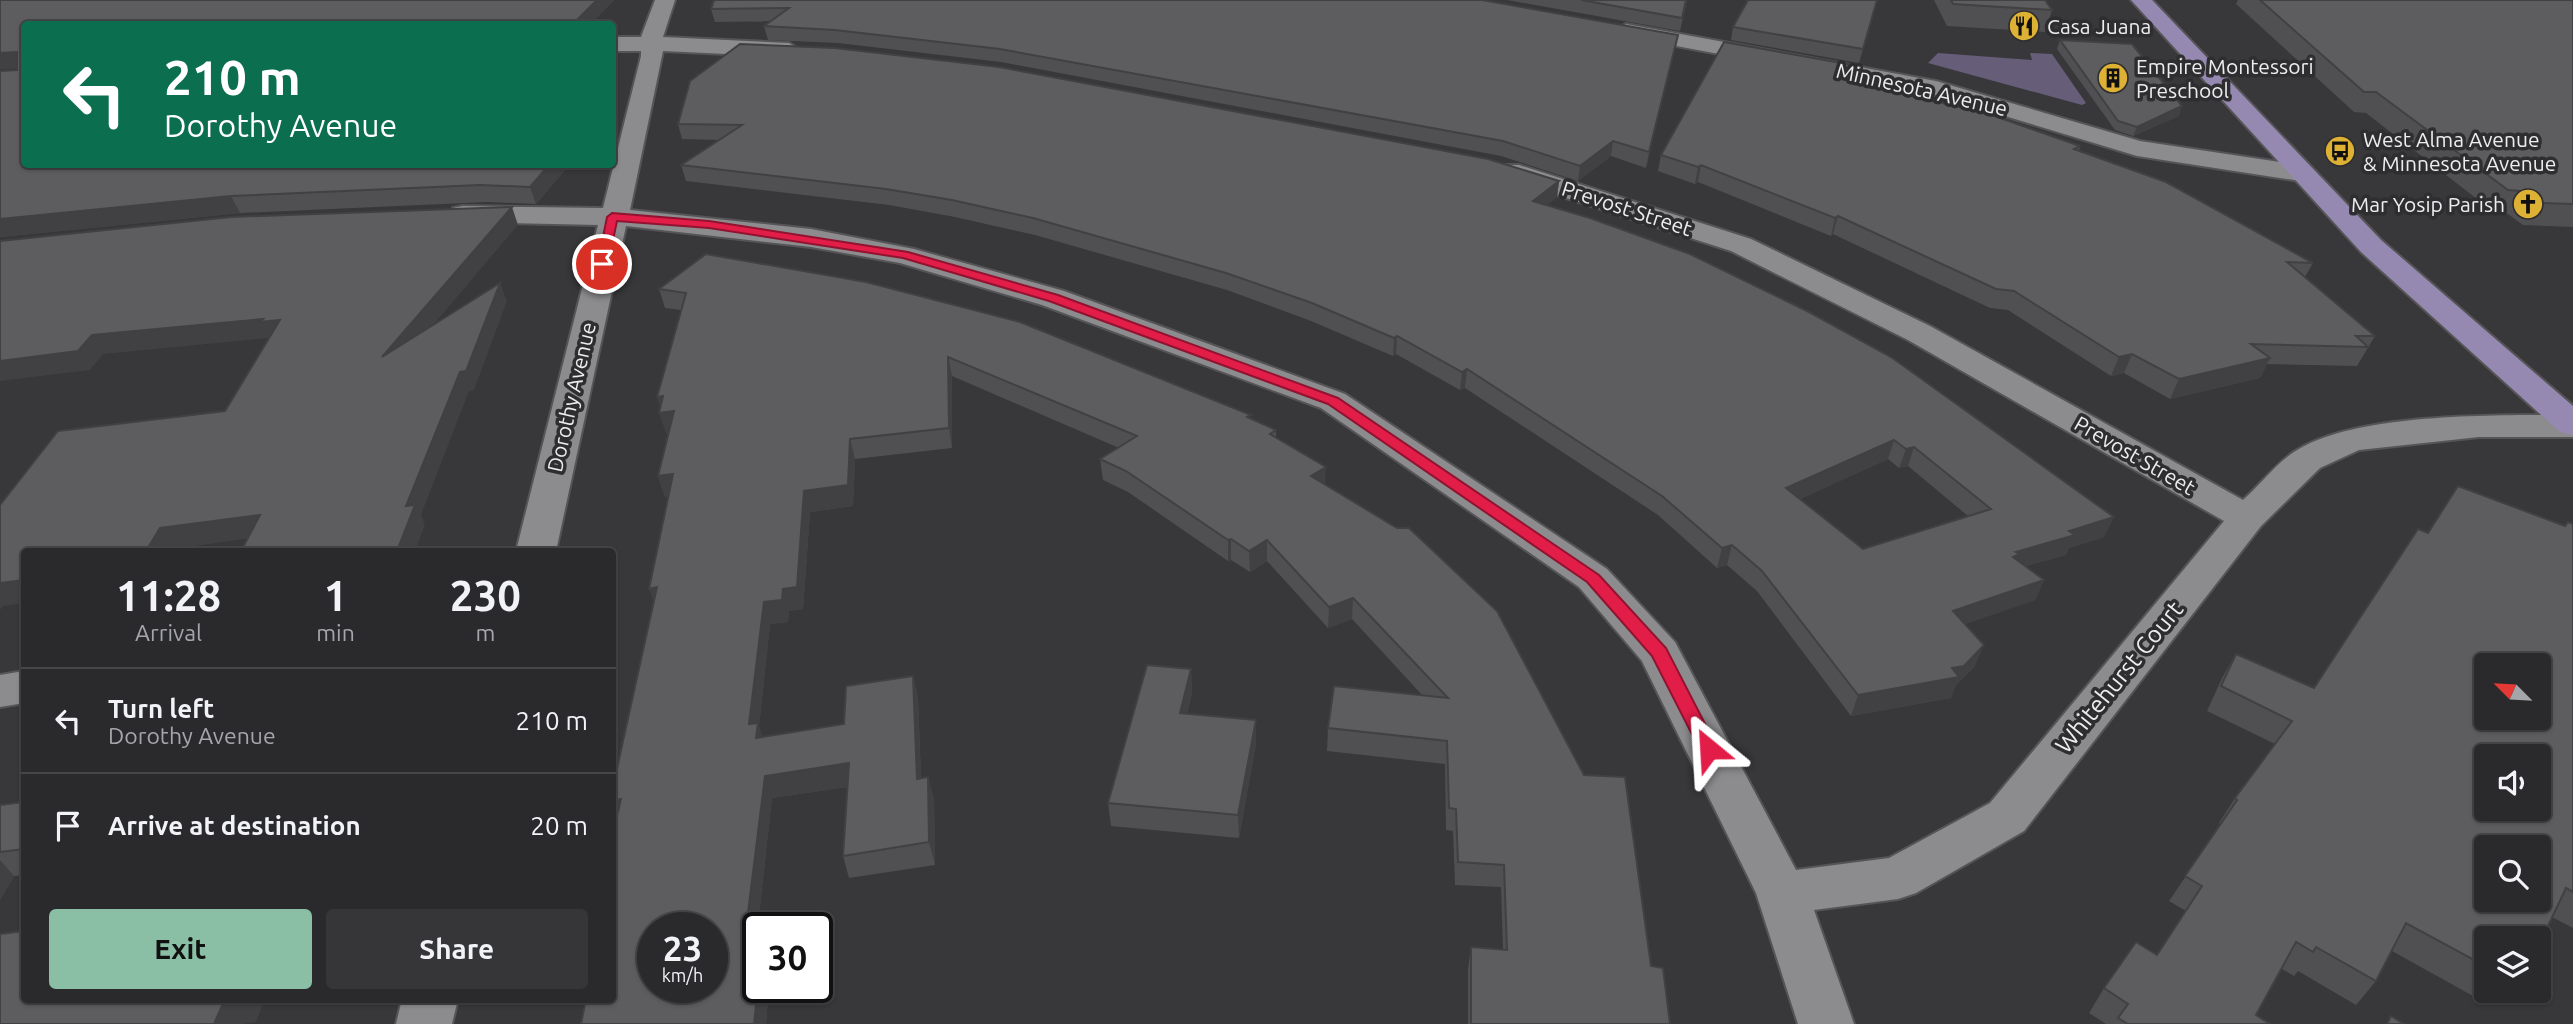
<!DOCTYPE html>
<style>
body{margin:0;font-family:Ubuntu,sans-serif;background:#363538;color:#f1f3f6;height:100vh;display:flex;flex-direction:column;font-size:26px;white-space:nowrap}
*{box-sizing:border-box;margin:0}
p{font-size:23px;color:#a5a6a9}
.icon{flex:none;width:38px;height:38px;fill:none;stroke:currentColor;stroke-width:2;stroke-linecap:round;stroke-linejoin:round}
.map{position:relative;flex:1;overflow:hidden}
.side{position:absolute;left:21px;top:548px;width:595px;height:455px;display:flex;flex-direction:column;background:#2a292c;border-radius:7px;box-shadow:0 2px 5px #0004,0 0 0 2px #464548}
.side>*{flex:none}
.guide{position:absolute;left:21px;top:21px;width:595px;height:147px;border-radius:7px;box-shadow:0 2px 5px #0004,0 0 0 2px #464548;background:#0b6e4f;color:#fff;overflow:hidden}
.needle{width:46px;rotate:294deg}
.controls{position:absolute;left:2474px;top:653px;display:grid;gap:14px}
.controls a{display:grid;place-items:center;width:77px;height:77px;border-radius:7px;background:#2a292c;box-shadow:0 2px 5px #0004,0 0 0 2px #464548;font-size:35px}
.speed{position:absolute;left:637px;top:912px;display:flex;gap:14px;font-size:35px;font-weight:700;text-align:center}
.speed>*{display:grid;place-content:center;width:91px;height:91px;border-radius:50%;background:#2a292c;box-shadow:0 2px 5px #0004,0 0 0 2px #464548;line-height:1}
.speed small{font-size:18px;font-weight:400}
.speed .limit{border:4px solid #111;border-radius:10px;background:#fff;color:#111}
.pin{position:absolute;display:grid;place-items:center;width:60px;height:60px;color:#fff;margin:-30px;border:4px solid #fff;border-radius:50%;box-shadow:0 2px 7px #0007}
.me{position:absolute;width:77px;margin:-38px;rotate:333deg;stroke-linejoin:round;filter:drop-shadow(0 0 5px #0008)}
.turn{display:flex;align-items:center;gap:24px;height:147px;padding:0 28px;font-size:32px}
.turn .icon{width:91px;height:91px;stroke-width:2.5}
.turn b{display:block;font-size:49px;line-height:60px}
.eta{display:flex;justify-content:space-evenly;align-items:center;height:119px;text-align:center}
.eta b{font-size:42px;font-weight:700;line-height:49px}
.cta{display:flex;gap:14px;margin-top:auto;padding:14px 28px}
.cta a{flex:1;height:80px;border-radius:7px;background:#8abfa5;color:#111;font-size:28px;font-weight:700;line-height:80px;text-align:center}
.cta a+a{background:#363538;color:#f1f3f6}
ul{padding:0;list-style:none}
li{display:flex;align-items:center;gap:21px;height:105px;padding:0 28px;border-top:2px solid #464548}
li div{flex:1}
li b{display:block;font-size:26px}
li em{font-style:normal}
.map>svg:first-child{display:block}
</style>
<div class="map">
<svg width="2573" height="1024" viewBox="0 0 2573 1024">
<rect width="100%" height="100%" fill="#38373a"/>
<!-- green -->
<polygon fill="#665d79" points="1938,53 2032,60 2030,53 2052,54 2086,103 2082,105 1928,63"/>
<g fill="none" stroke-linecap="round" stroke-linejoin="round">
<!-- minor casing -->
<g stroke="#555456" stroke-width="4">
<g id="minor">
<path d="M655,0h20l-12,37 126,6 11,7 -11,7 -126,-6 -33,159 181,19 103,20 150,42 281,103 262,175 68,73 121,228 93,-12 101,-55 234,-282 -316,-181 -177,-89 -230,-74 -4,-6 4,-6h18l232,74 179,87 313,174c17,-15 33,-36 51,-48 60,-40 207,-37 279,-37v22h-94l-120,13 -39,18 -59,58 -237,305 -108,62 -18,6 -84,11 40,114h-56l-42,-131 -114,-232 -63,-74 -258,-179 -279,-103 -142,-42 -89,-16 -185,-21 -70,325h-40l82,-326 -135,-3 -10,-2 -4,-6 4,-6 10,-2 140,2 38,-152v-5h-29v-14h29z"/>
<polygon points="1626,24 1936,81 2140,141 2300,165 2309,167 2313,173 2309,179 2300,181 2137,156 1932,94 1618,35 1615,30"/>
<polygon points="24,671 24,703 0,707 0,675"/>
<polygon points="402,999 458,999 452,1024 396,1024"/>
</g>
</g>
<!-- major casing -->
<g stroke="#555456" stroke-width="4">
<polygon id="major" points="2131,0 2152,0 2381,240 2573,406 2573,435 2560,432 2361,252"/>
</g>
<!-- minor -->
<use href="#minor" fill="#8c8b8e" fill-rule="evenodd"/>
<!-- major -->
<use href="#major" fill="#9689b1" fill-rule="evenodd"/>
</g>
<!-- wall -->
<g fill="#504f52" fill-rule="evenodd">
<polygon points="0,0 614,0 591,24 24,24 24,164 570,164 536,204 487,202 240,213 0,237 0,71 17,70 17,68 0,69"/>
<polygon points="714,0 1678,35 1646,168 1611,156 1578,181 1501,156 1001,62 838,43 768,40 764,26 771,21 715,22 711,9"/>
<polygon points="1507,0 1687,0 1680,31"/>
<polygon points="1877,0 1859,63 1731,40 1733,27"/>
<polygon points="1934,0 2045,0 2052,10 2045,32 1947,26"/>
<polygon points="2238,0 2573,0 2573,227 2523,225 2508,214 2495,213 2366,113 2354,112 2236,4"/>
<polygon points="2060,40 2179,116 2133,136 2115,130 2057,49"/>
<path d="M690,81l869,100 -2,16 -10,8 557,332 -35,11 -3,7 -40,11 18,14 -9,20 -70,24 10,42 -20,20 -4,12 -100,18 -94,-125 -30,-26 -10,3 -59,-53 -193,-127 -5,2 -64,-36 -3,2 -82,-35 -84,-31 -192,-55 -80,-18 -66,-12 -203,-24 -5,-16 39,-25 -38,-1 -4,-15zM1888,459l11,9 9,-2 60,50 -105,33 -63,-50z"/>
<polygon points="1853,82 2080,146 2079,151 2313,263 2305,277 2375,336 2357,366 2267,364 2260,378 2170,399 2124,373 2111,376 2008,310 1990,308 1833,234 1831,236 1698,182 1695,184 1658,171 1661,155"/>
<polygon points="706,254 1251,419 1276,430 1276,438 1325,485 1651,966 1670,1024 1468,1024 1468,969 1471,947 1503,950 1501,887 1455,885 1453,831 1446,830 1445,764 1327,751 1328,728 1423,696 1352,619 1328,628 1267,561 1250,572 1231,560 1228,561 1128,492 1103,480 1100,459 1119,448 952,376 952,448 855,459 853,506 810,512 803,609 789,611 788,622 770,624 759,726 762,737 844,724 913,676 918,698 921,778 928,777 934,800 935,865 849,878 843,856 847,787 772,798 755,951 769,987 766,1024 581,1024 612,999 617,816 612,805 612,791 654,602 669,497 665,497 658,476 668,433 666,433 681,310 665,308 659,289"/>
<polygon points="2573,524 2573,928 2552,917 2539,938 2487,938 2487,990 2491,990 2482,1001 2392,951 2376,981 2356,1005 2298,971 2294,976 2282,969 2256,1015 2270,1024 2106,1024 2089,1013 2104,988 2157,955 2186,911 2169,901 2221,824 2219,823 2235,798 2275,744 2207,711 2222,678 2236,654 2314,688 2428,533 2565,526"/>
<polygon points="1191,669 1192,693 1187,714 1256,720 1256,743 1239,838 1111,826 1108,803"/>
<polygon points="24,802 24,875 14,876 0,900 0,805"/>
</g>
<!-- shaded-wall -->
<g fill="#414042">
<polygon points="597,0 614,0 591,24 573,24"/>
<polygon points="1678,35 1675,49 1646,168 1649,152"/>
<polygon points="17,52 24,67 0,69 0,53"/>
<polygon points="2182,106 2179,116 2133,136 2137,127"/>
<polygon points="1613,141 1611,156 1578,181 1580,166"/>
<polygon points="550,164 570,164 536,204 530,187"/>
<polygon points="1701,165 1698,182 1695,184 1698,167"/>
<polygon points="1559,181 1557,197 1531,218 1533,201"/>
<polygon points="231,196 240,213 0,237 0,219"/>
<polygon points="512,207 518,225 390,376 382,357"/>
<polygon points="1838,216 1833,234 1831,236 1835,218"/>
<polygon points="500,283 507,301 474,390 469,391 421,515 425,525 415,551 397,551 406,506 460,372"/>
<polygon points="263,319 280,320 270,341 268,338 103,354 90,370 0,381 0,361 92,335"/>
<polygon points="1397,336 1396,354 1393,356 1394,338"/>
<polygon points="2132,354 2124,373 2111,376 2119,357"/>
<polygon points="948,357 952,376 952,448 949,428"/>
<polygon points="2270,358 2260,378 2170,399 2179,379"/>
<polygon points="1467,369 1465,388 1460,390 1462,372"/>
<polygon points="663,396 674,411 680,432 666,433 659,413 662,413 657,397"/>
<polygon points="850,439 855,459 853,506 810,512 803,609 789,611 788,622 770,624 759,726 765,745 763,760 749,724 764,602 783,589 804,491"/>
<polygon points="1894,440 1888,459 1781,508 1786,488"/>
<polygon points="1914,447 1908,466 1899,468 1906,449"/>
<polygon points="1326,467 1325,488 1311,476"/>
<polygon points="673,474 680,495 665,497 658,476"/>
<polygon points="260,515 272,535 174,549 172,551 146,551 160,528"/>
<polygon points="2114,517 2104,537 2069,548 2066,555 2013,570 2005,576 2016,552 2069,531"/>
<polygon points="1231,539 1231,560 1228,561 1228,540"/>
<polygon points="1267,540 1267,561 1250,572 1249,551"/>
<polygon points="1732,545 1727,565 1717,568 1722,548"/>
<polygon points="24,580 24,603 3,606 0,610 0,583"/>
<polygon points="2044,580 2035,600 1945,631 1953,611"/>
<polygon points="657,587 657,610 649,589"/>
<polygon points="1353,598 1352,619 1328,628 1329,607"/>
<polygon points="1984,645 1975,666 1955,686 1951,698 1851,716 1858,695 1952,668"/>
<polygon points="1191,669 1192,693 1181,736 1180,713"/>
<polygon points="913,676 918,698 922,801 917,779"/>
<polygon points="1256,720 1256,743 1239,838 1238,815"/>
<polygon points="849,763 855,786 772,798 752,976 743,953 765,776"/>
<polygon points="928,777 934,800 935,865 929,842"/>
<polygon points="621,799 621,823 612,805 612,801"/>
<polygon points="0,860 14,876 0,900"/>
<polygon points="758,987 769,987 766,1024 754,1024"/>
<polygon points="233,999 265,999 256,1022 242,1024 214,1024 224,1001"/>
</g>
<!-- building -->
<g fill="#5d5c5f" stroke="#414042" stroke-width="2" fill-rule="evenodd">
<polygon points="0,0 597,0 573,24 24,24 24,164 550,164 530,187 480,185 231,196 0,219 0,71 17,70 17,52 0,53"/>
<polygon points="714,0 1482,0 1678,35 1649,152 1613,141 1580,166 1503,141 1000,49 835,30 764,26 789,8 711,9"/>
<polygon points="1581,0 1686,0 1682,18"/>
<polygon points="1748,0 1877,0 1863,49 1733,27"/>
<polygon points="1951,0 2045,0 2052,10 1953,4"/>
<polygon points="2260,0 2573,0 2573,204 2537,203 2521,191 2508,190 2376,92 2364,92"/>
<polygon points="2060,40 2132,44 2182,106 2137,127 2118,121"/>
<polygon points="1724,42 1858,66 1853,82 1989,114 2080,146 2074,149 2166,182 2313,263 2287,262 2375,336 2356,336 2368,347 2251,344 2270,358 2179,379 2132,354 2119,357 2014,291 1996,289 1838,216 1835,218 1701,165 1698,167 1661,155"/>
<path d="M740,44l95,4 164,19 489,92 71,22 -26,20 57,17 100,36 119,58 82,45 223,160 -45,14 6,4 -59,17 4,2 -7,3 31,23 -91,31 31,34 -20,21 -12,2 7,9 -101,18 -96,-124 -30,-26 -10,3 -60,-52 -195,-127 -5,3 -65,-36 -3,2 -82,-35 -86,-30 -193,-55 -81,-18 -66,-11 -205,-24 61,-40 -64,-1 12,-43zM1894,440l12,9 8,-2 77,62 -128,40 -77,-61z"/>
<polygon points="512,207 382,357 500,283 466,371 460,372 406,506 415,505 397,551 241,551 260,515 160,528 146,551 24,551 24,580 0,583 0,505 58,431 225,411 280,320 260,322 263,319 92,335 78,351 0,361 0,241 231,217"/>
<path d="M706,254l160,28 154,40 231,93 -4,2 29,13 -6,4 56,33 -15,9 86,52h12l88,83 87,164 41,2 26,189 12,2 7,56h-199v-77l36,3 -3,-85 -46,-3 -2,-53 -7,-1 -2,-67 -119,-13 6,-42 114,12 -95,-100 -24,9 -62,-67 -18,11 -18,-12 -3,1 -102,-69 -26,-12 37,-23 -189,-79 1,71 -99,11 -2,46 -44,6 -7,96 -14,2 -1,11 -18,2 -15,122 9,-1 -2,15 88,-14 2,-38 67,-10 4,103 11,-2 1,65 -86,14 6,-93 -84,13 -22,177 15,-2v36l-4,37h-173l5,-25h26v-164l9,-36 -9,2v-10l45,-204 -8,2 24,-115 -15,2 16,-65 -15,2 4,-17 -6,1 29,-104 -27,-4zM653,928h59v59h-59z"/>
<path d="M2458,486l107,40 3,-4 5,2v368l-7,-4 -27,57v-7h-52v29l-81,-44 -30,58 -60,-34 -3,5 -17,-10 -40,73 14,9h-142l-10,-6 10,-14 -24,-16 32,-46 21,13 45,-69 -17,-10 52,-76 -2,-2 57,-77 -71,-35 15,-32 78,34 104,-159 10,4zM2487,665h52v53h-52zM2487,756h52v52h-52zM2487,847h52v53h-52z"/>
<polygon points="1147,665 1191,669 1180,713 1256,720 1238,815 1108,803"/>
<polygon points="24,802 24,849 0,852 0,805"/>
<polygon points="24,931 24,999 233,999 224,1001 214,1024 0,1024 0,934"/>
<polygon points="2391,1016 2404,1024 2387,1024"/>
</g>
<!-- route -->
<polygon fill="#e11d48" stroke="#92132f" stroke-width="2" points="612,213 709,221 908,252 1058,295 1338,398 1599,575 1666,648 1718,749 1709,756 1702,754 1652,656 1587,582 1328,404 1049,301 903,258 709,228 617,221 608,264 597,267 607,217"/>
<!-- icons -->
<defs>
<g id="restaurant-disc" transform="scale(1.575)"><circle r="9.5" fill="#ddb133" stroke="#2e2d30"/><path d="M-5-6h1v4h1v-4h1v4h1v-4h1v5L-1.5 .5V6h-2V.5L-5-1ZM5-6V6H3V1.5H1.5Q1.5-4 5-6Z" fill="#111"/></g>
<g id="building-disc" transform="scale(1.575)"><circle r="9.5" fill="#ddb133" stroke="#2e2d30"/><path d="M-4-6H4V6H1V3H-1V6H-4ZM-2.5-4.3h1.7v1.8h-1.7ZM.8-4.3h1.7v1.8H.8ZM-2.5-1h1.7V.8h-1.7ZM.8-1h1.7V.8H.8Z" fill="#111"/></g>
<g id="bus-disc" transform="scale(1.575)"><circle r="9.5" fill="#ddb133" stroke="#2e2d30"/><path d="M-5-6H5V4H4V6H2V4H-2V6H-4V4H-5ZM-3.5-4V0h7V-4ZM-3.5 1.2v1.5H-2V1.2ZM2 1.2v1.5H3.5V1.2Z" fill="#111"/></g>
<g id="church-disc" transform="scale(1.575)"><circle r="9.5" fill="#ddb133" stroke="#2e2d30"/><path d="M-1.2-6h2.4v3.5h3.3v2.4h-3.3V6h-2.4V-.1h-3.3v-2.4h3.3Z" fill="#111"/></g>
</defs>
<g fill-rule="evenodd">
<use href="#restaurant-disc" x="2024" y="26"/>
<use href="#building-disc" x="2113" y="78"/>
<use href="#bus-disc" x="2340" y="151"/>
<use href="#church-disc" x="2528" y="204"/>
</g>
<g text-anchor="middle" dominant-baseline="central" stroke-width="7" stroke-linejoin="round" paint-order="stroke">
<!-- far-poi labels -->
<g font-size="21" fill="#edecee" stroke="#2e2d30" text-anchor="start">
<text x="2047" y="26">Casa Juana</text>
<text x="2136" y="66">Empire Montessori<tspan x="2136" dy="24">Preschool</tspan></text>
<text x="2363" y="139">West Alma Avenue<tspan x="2363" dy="24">&amp; Minnesota Avenue</tspan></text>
<text x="2505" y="204" text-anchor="end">Mar Yosip Parish</text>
</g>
<!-- far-street labels -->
<g font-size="21" fill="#edecee" stroke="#2e2d30">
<text transform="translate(1922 89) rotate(13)">Minnesota Avenue</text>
<text transform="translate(1627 208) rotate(18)">Prevost Street</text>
<text transform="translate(571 397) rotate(-77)">Dorothy Avenue</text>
<text transform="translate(2135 455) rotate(30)">Prevost Street</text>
</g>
<!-- street labels -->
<g font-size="24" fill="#edecee" stroke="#2e2d30">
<text transform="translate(2119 677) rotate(-51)">Whitehurst Court</text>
</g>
</g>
</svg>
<div class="controls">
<a><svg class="needle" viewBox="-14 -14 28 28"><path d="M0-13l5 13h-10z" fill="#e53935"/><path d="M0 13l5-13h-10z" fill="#a5a6a9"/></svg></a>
<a><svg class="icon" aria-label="sound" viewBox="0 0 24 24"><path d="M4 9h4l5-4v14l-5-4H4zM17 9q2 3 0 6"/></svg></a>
<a><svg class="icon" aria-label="search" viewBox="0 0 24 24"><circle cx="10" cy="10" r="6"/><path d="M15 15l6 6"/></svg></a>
<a><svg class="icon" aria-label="layers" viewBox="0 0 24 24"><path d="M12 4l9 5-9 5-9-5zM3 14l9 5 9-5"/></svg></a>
</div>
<div class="speed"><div>23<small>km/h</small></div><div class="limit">30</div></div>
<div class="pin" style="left:602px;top:264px;background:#d93025"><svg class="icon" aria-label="arrive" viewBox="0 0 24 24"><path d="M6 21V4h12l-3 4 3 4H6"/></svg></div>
<svg class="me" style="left:1709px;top:749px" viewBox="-20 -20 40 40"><path d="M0-17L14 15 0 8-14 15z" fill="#e11d48" stroke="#fff" stroke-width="4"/></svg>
<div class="guide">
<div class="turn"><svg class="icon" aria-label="left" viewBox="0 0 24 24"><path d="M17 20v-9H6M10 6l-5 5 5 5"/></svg><div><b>210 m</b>Dorothy Avenue</div></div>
</div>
<section class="side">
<div class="eta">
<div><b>11:28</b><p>Arrival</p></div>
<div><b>1</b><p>min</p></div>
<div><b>230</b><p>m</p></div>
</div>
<ul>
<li><svg class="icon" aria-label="left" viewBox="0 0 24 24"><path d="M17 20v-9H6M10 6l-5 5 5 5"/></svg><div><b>Turn left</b><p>Dorothy Avenue</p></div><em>210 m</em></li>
<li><svg class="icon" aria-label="arrive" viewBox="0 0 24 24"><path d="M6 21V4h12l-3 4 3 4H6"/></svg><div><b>Arrive at destination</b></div><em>20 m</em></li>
</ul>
<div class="cta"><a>Exit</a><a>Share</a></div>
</section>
</div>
